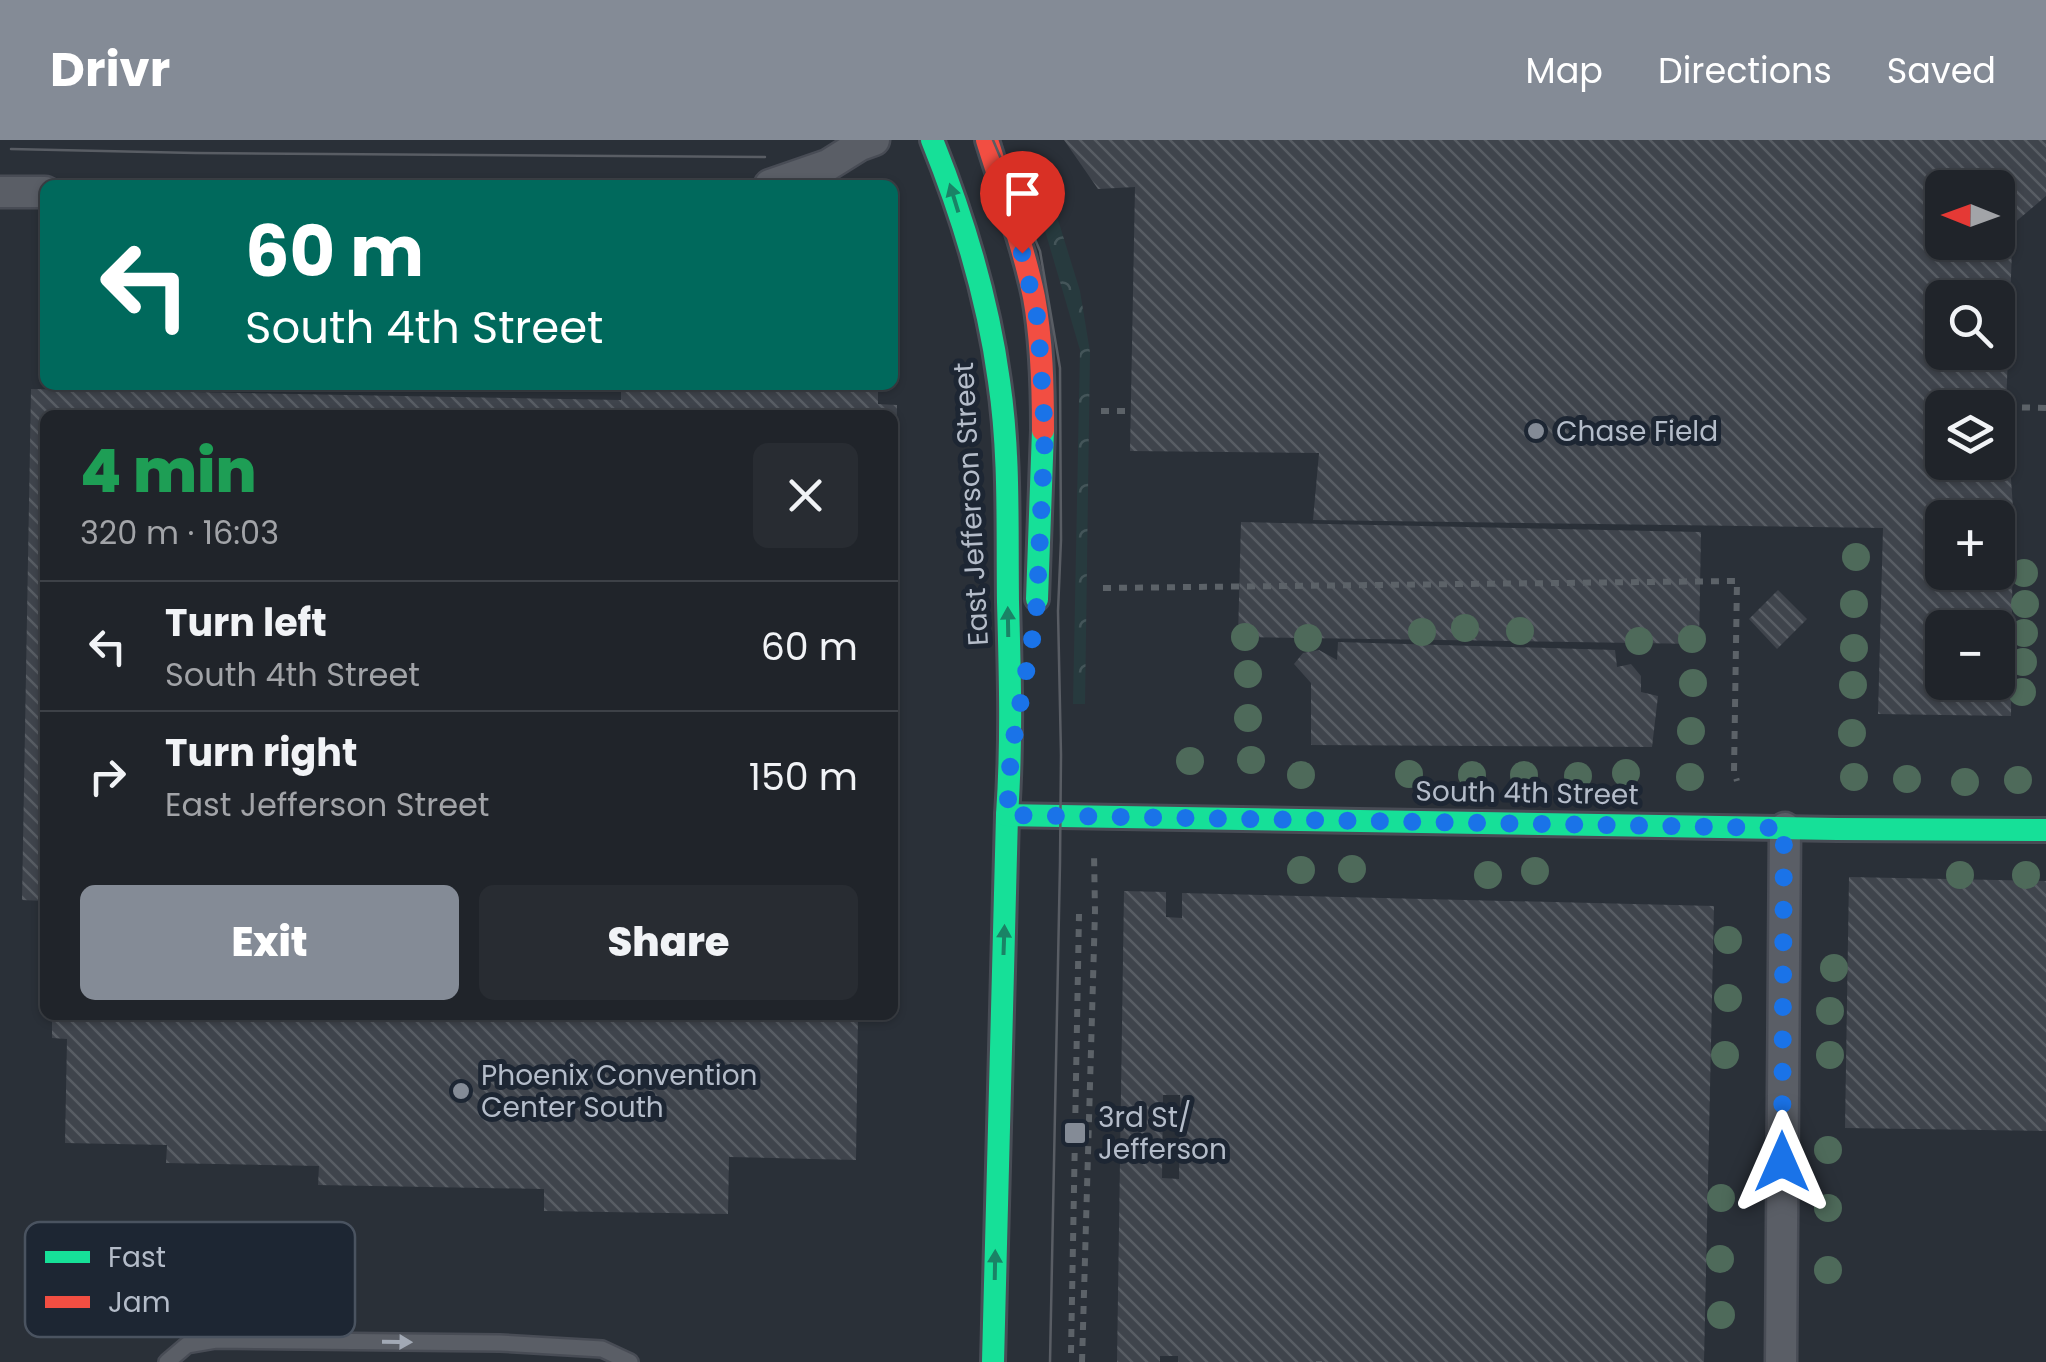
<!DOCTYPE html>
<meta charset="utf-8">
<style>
body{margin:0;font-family:Poppins,sans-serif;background:#282c32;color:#f1f3f6;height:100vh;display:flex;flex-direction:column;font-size:38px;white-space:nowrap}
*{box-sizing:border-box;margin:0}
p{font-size:32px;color:#a2a4a8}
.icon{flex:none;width:55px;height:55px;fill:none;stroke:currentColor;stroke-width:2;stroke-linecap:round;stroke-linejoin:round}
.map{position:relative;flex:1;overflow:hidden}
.drawer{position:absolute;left:40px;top:270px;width:858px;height:610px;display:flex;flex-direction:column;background:#20242a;border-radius:15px;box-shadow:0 2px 8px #0004,0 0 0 2px #3d4147}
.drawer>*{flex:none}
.top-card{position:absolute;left:40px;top:40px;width:858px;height:210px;border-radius:15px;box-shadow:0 2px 8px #0004,0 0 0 2px #3d4147;background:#00695c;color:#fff;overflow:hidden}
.needle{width:65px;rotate:271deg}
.controls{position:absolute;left:1925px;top:30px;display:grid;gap:20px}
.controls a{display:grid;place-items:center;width:90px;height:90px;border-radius:15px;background:#20242a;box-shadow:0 2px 8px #0004,0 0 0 2px #3d4147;font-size:50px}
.pin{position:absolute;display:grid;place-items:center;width:85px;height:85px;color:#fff;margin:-102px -42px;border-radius:50% 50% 50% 0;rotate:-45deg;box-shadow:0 0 10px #0007}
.pin .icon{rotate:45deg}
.me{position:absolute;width:110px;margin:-55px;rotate:0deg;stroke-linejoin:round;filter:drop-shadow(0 0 8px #0008)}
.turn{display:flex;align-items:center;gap:35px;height:210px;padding:0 40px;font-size:45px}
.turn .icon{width:130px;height:130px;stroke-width:2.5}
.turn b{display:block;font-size:70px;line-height:85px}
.round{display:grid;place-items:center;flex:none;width:105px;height:105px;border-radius:15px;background:#282c32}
.summary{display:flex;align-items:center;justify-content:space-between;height:170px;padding:0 40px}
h1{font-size:60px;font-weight:800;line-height:75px;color:#1e9e55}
.cta{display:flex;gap:20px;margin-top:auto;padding:20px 40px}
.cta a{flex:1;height:115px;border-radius:15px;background:#848b96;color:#fff;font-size:40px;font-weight:800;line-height:115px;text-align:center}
.cta a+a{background:#282c32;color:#f1f3f6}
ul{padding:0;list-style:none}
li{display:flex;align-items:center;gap:30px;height:130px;padding:0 40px;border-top:2px solid #3d4147}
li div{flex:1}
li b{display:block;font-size:38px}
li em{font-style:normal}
header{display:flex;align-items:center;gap:60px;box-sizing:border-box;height:140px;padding:0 50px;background:#848b96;color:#fff}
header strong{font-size:48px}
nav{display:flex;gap:55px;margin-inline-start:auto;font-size:35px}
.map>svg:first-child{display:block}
</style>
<header>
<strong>Drivr</strong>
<nav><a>Map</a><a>Directions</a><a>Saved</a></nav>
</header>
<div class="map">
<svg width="2046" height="1222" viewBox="0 0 2046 1222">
<defs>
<pattern id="park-crowns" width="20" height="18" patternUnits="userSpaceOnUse" patternTransform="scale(2.5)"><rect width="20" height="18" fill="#273a3e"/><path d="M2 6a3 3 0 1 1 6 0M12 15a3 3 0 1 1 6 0" fill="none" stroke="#445559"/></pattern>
<pattern id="building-back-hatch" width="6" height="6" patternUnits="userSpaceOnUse" patternTransform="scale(2.5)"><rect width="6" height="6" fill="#3f444c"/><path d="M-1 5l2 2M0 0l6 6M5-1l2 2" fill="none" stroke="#585d64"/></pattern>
</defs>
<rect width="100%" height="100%" fill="#2a3038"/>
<!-- park -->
<polygon fill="url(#park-crowns)" points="1031,26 1059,83 1080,151 1090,212 1085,564 1073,564 1080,210 1046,94 1019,33"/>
<!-- building -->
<g fill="url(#building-back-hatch)" fill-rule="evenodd">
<path d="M1064,0h982v56l-33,28 -7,183 7,101 -2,208 -133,-2 5,-186 -570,-8 6,-67 -189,-2 5,-264 -37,2zM1942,48h56v54h-56zM1942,158h56v54h-56zM1942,268h56v54h-56zM1942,378h56v54h-56zM1942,488h56v54h-56z"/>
<polygon points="621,245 878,245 878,264 897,265 896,349 892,349 892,275 45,275 45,761 22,760 31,249 621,260"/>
<polygon points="1241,382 1701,392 1699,504 1238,497"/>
<polygon points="1778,450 1807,479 1777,509 1749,479"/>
<polygon points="1338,502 1615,510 1617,527 1631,524 1641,536 1641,552 1658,556 1652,607 1311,605 1311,543 1294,524 1303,513 1319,510 1337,520"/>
<polygon points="1849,737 2046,741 2046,991 1845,988"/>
<path d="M1124,751l42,1v25l16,1v-25l532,13 -10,456h-526v-6h-18v6h-43zM1163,955h17l-1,84 -17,-1z"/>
<polygon points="52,875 858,875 856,1020 729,1017 728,1074 544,1071 544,1049 318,1045 319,1026 166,1023 167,1005 65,1003 67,899 52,898"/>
</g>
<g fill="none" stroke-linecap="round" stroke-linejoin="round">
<!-- lane casing -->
<g stroke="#484c55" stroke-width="20">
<polyline id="lane" points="167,1222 187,1205 216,1200 500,1203 602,1209 630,1222"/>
</g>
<!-- street casing -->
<g stroke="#484c55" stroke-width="35">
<g id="street">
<polyline points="770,45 828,25 860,5 874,0"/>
<polyline points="0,52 45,52"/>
<polyline points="1781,1222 1785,688"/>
</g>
</g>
<!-- fast casing -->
<g stroke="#484c55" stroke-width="28">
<g id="fast">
<path d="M932,0c31,77 56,159 67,241 11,73 8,148 9,221 2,71 4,142 -1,213l-14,547"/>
<polyline points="1037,459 1043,290"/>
<polyline points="1007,675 1837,689 2046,690"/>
</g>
</g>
<!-- jam casing -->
<g stroke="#484c55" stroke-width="28">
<path id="jam" d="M987,0c16,52 36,104 47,157 8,44 9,89 9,133"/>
</g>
<!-- path -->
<g stroke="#5c6268" stroke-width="6" stroke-dasharray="8 8" stroke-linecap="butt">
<polyline points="2006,267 2046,268"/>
<polyline points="1101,271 1131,271"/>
<polyline points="1103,448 1737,441 1734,631 1737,641"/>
<polyline points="1071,1213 1079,774"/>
<polyline points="1082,1222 1095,771 1094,713"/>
<polyline points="1319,1222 1319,1221"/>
</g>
<!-- lane -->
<use href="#lane" stroke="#5a5e66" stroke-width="15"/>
<!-- street -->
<use href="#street" stroke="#5a5e66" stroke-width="30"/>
<!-- fast -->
<use href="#fast" stroke="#16e098" stroke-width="22"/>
<!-- jam -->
<use href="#jam" stroke="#f24e42" stroke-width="22"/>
<!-- tram -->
<g stroke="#595d64" stroke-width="2.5">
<polyline points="993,0 1040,111 1060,228 1061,400 1058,471 1061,615 1060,723 1050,1222"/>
<polyline points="11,9 195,13 765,17"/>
</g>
</g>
<!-- trees -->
<g fill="#4e6a5a">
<circle cx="1856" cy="417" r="14"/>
<circle cx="2024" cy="433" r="14"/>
<circle cx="1854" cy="464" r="14"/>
<circle cx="2025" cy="464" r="14"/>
<circle cx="1465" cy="488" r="14"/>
<circle cx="1520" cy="491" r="14"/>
<circle cx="1422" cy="492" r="14"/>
<circle cx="2024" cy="493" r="14"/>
<circle cx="1245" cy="497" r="14"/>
<circle cx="1308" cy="498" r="14"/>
<circle cx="1692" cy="499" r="14"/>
<circle cx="1639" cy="501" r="14"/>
<circle cx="1854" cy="508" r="14"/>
<circle cx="2023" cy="522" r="14"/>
<circle cx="1248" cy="534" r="14"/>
<circle cx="1693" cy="543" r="14"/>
<circle cx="1853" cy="545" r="14"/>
<circle cx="2022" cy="552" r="14"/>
<circle cx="1248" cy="578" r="14"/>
<circle cx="1691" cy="591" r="14"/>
<circle cx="1852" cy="593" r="14"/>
<circle cx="1251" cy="620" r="14"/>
<circle cx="1190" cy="621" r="14"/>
<circle cx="1626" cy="633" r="14"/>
<circle cx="1409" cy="634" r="14"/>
<circle cx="1301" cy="635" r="14"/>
<circle cx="1472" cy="635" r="14"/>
<circle cx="1524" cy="635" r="14"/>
<circle cx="1578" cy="636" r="14"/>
<circle cx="1690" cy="637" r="14"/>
<circle cx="1854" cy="637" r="14"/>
<circle cx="1907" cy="639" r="14"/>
<circle cx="2018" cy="640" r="14"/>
<circle cx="1965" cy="642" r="14"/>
<circle cx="1352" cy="729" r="14"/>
<circle cx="1301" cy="730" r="14"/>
<circle cx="1535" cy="731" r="14"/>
<circle cx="1488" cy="735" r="14"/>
<circle cx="1960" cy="735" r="14"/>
<circle cx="2026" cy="735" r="14"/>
<circle cx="1728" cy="800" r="14"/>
<circle cx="1834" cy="828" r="14"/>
<circle cx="1728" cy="858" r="14"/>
<circle cx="1830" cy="871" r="14"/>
<circle cx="1725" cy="915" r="14"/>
<circle cx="1830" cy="915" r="14"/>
<circle cx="1828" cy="1010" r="14"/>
<circle cx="1721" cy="1058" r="14"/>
<circle cx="1828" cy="1068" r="14"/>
<circle cx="1720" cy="1119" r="14"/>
<circle cx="1828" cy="1130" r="14"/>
<circle cx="1721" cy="1175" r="14"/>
</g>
<!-- one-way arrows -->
<defs><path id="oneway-solid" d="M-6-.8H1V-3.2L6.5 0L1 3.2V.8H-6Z" transform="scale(2.5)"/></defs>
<g fill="#1a8366">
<use href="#oneway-solid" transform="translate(954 58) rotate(-107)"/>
<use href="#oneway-solid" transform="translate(1008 482) rotate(-91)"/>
<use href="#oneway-solid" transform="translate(1004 800) rotate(-88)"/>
<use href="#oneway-solid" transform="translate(995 1125) rotate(-89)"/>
</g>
<use fill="#a2a9b5" href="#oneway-solid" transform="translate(397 1202) rotate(1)"/>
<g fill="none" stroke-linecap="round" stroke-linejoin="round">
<!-- route -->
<polyline stroke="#1a73e8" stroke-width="18" stroke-dasharray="0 32.4" points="1022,113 1038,181 1045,293 1036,478 1011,614 1007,675 1784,688 1782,1022"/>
</g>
<!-- markers -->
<g fill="#848b96" stroke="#1d2633" stroke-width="4">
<circle cx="1536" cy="291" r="10"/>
<circle cx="461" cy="951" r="10"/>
<rect x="1063" y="981" width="24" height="24" rx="5"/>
</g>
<g text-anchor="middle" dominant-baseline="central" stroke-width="10" stroke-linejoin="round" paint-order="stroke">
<!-- poi labels -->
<g font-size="28" fill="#b4bcc9" stroke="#1d2633" text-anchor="start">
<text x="1556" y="291">Chase Field</text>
<text x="481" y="935">Phoenix Convention<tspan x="481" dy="32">Center South</tspan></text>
<text x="1098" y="977">3rd St/<tspan x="1098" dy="32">Jefferson</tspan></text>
</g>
<!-- street labels -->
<g font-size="28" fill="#b4bcc9" stroke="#1d2633">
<text transform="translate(971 364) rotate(-93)">East Jefferson Street</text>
<text transform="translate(1527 653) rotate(1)">South 4th Street</text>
</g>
</g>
<!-- legend -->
<rect x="25" y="1082" width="330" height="115" rx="15" fill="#1d2633" stroke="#4a5360" stroke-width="2.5"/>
<rect x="45" y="1111" width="45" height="12" fill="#16e098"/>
<rect x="45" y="1156" width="45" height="12" fill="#f24e42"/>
<g font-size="28" fill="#b4bcc9">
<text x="108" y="1127">Fast</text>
<text x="108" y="1172">Jam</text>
</g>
</svg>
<div class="controls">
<a><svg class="needle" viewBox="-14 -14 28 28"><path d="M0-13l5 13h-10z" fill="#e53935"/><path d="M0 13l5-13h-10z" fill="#a2a4a8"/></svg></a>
<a><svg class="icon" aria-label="search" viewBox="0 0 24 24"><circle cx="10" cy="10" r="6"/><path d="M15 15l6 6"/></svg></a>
<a><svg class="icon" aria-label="layers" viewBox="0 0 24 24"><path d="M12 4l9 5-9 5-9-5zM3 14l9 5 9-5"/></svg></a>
<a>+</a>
<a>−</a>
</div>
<div class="pin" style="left:1022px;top:113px;background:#d93025"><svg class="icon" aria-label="arrive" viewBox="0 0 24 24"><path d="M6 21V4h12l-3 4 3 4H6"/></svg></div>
<svg class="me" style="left:1782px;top:1022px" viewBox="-20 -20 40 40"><path d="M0-17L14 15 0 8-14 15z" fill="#1a73e8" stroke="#fff" stroke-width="4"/></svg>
<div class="top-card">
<div class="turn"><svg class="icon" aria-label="left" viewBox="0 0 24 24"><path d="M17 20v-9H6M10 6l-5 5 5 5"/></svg><div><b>60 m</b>South 4th Street</div></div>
</div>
<section class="drawer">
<div class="summary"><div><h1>4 min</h1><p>320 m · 16:03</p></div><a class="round"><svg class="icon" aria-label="close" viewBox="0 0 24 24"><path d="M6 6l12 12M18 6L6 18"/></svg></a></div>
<ul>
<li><svg class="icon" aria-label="left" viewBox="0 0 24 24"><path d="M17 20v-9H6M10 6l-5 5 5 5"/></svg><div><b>Turn left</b><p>South 4th Street</p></div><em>60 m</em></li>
<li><svg class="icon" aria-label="right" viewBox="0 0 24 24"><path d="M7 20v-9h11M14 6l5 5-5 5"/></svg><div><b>Turn right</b><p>East Jefferson Street</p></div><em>150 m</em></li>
</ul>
<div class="cta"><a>Exit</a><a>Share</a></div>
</section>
</div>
